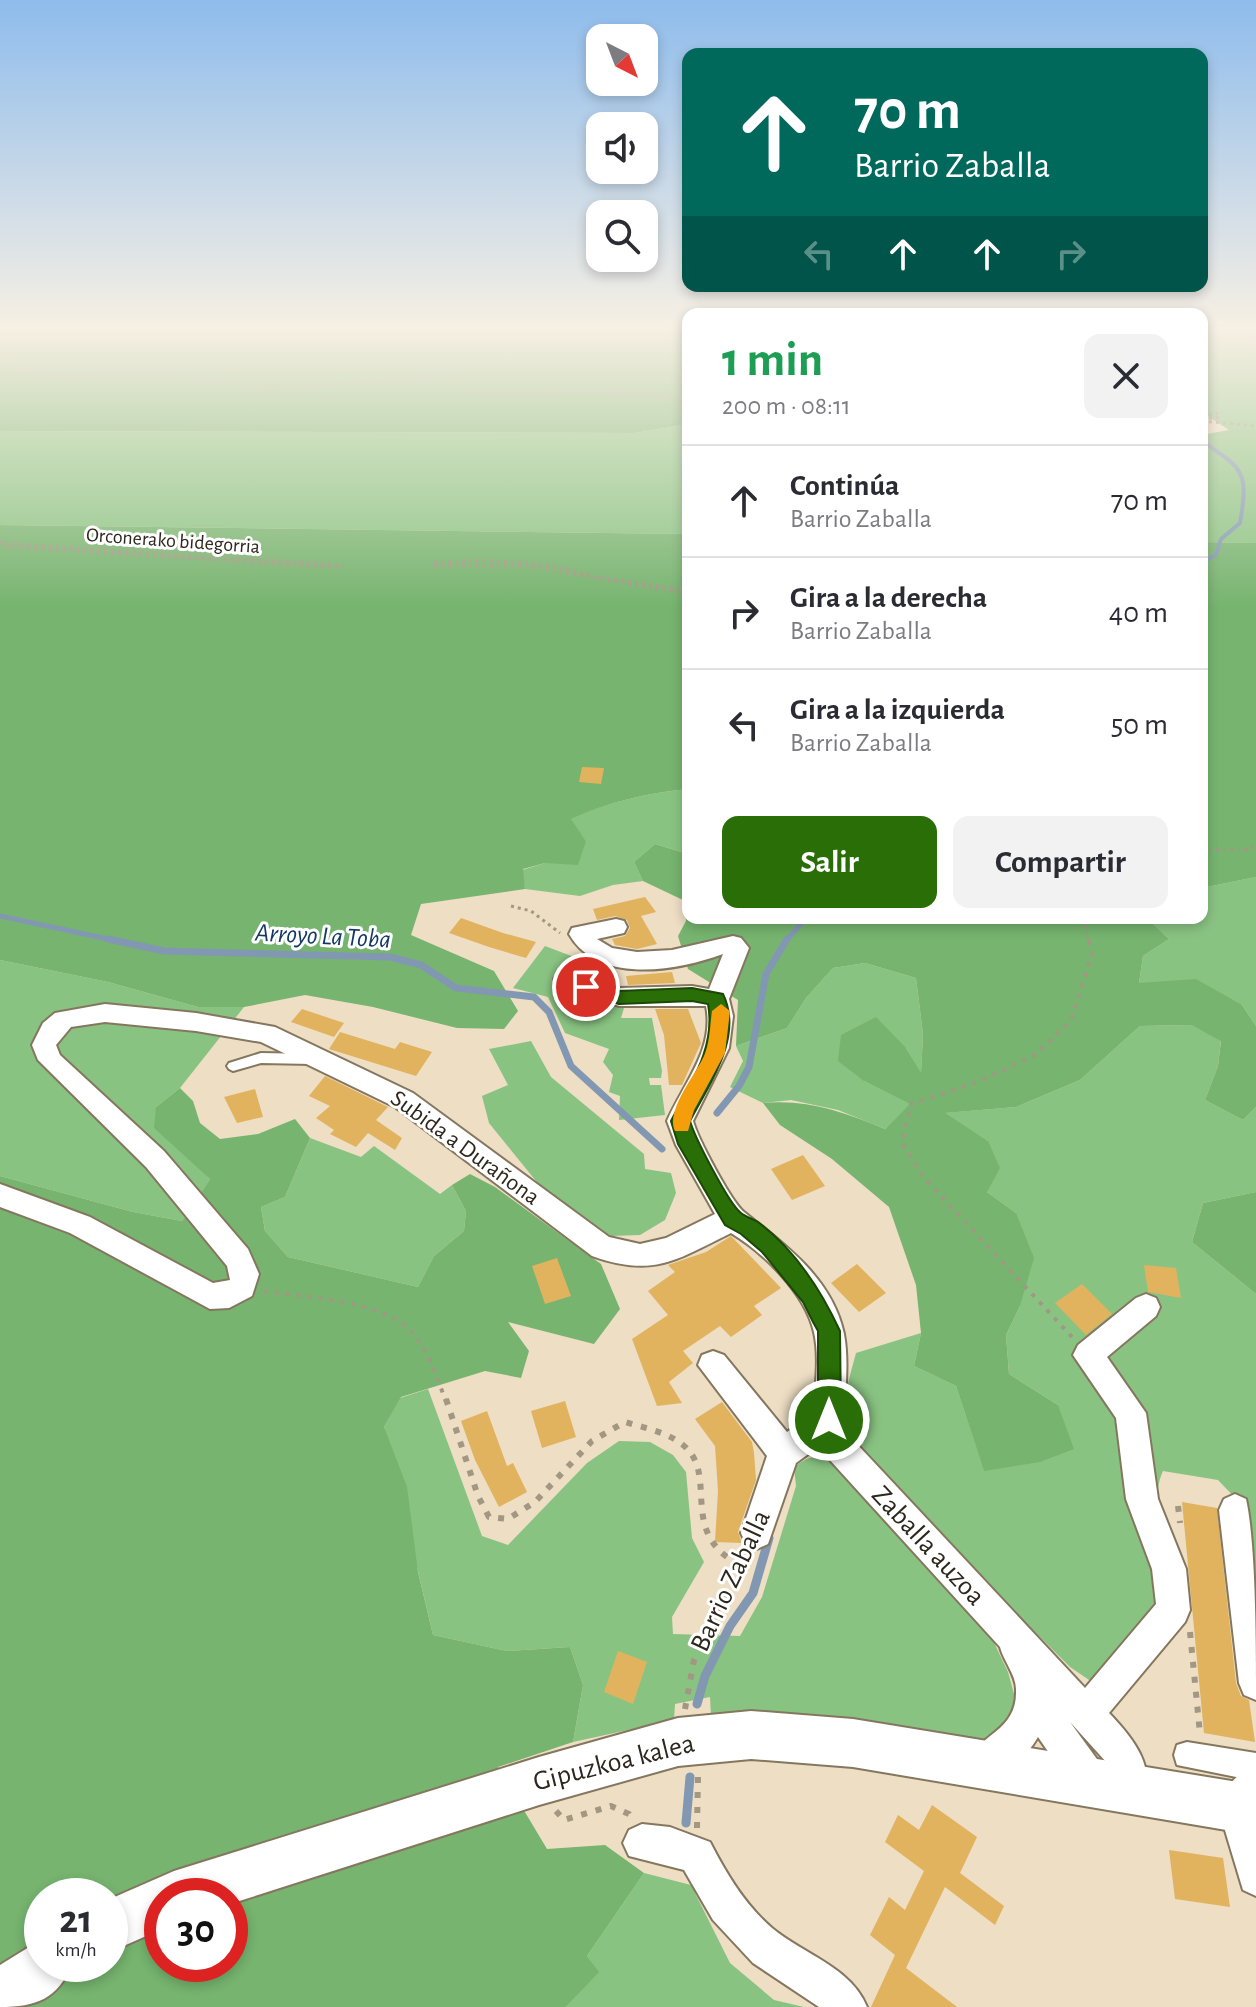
<!DOCTYPE html>
<html lang="es">
<meta charset="utf-8">
<style>
body{margin:0;font-family:"Alegreya Sans",sans-serif;background:#f2f2f3;color:#2b2b33;height:100vh;display:flex;flex-direction:column;font-size:30px;white-space:nowrap}
*{box-sizing:border-box;margin:0}
p{font-size:26px;color:#7c7c81}
.icon{flex:none;width:44px;height:44px;fill:none;stroke:currentColor;stroke-width:2;stroke-linecap:round;stroke-linejoin:round}
.map{position:relative;flex:1;overflow:hidden}
.drawer{position:absolute;left:682px;top:308px;width:526px;height:616px;display:flex;flex-direction:column;background:#fff;border-radius:16px;box-shadow:0 4px 12px #0003}
.drawer>*{flex:none}
.top-card{position:absolute;left:682px;top:48px;width:526px;height:244px;border-radius:16px;box-shadow:0 4px 12px #0003;background:#00695c;color:#fff;overflow:hidden}
.needle{width:52px;rotate:138deg}
.controls{position:absolute;left:586px;top:24px;display:grid;gap:16px}
.controls a{display:grid;place-items:center;width:72px;height:72px;border-radius:16px;background:#fff;box-shadow:0 4px 12px #0003;font-size:40px}
.speed{position:absolute;left:24px;top:1878px;display:flex;gap:16px;font-size:40px;font-weight:700;text-align:center}
.speed>*{display:grid;place-content:center;width:104px;height:104px;border-radius:50%;background:#fff;box-shadow:0 4px 12px #0003;line-height:1}
.speed small{font-size:20px;font-weight:400}
.speed .limit{border:12px solid #d22;background:#fff;color:#111}
.pin{position:absolute;display:grid;place-items:center;width:68px;height:68px;color:#fff;margin:-34px;border:4px solid #fff;border-radius:50%;box-shadow:0 2px 8px #0007}
.me{position:absolute;width:88px;margin:-44px;rotate:0deg;stroke-linejoin:round;filter:drop-shadow(0 0 6px #0008)}
.turn{display:flex;align-items:center;gap:28px;height:168px;padding:0 40px;font-size:36px}
.turn .icon{width:104px;height:104px;stroke-width:2.5}
.turn b{display:block;font-size:56px;line-height:68px}
.lanes{display:flex;align-items:center;height:76px;padding:0 40px;background:#0003;justify-content:center;gap:40px;direction:ltr}
.lanes .off{opacity:.35}
.round{display:grid;place-items:center;flex:none;width:84px;height:84px;border-radius:16px;background:#f2f2f3}
.overview{display:flex;align-items:center;justify-content:space-between;height:136px;padding:0 40px}
h1{font-size:48px;font-weight:700;line-height:60px;color:#1e9e55}
.button{display:flex;gap:16px;margin-top:auto;padding:16px 40px}
.button a{flex:1;height:92px;border-radius:16px;background:#2a6e07;color:#fff;font-size:32px;font-weight:700;line-height:92px;text-align:center}
.button a+a{background:#f2f2f3;color:#2b2b33}
ul{padding:0;list-style:none}
li{display:flex;align-items:center;gap:24px;height:112px;padding:0 40px;border-top:2px solid #e1e1e2}
li div{flex:1}
li b{display:block;font-size:30px}
li em{font-style:normal}
.map>svg:first-child{display:block}
</style>
<div class="map">
<svg width="1256" height="2007" viewBox="0 0 1256 2007">
<rect width="100%" height="100%" fill="#eddec4"/>
<!-- green -->
<g fill="#89c382">
<polygon points="1202,327 1256,327 1256,543 1202,542 1202,435 1229,430 1202,412"/>
<polygon points="688,424 688,534 0,525 0,431 635,433"/>
<path d="M688,789v65l-33,-10 -21,18 9,19 -30,4 -33,11 -55,-7 -3,-19 23,-7 41,-22 -16,-22c38,-17 77,-26 118,-30z"/>
<polygon points="1256,877 1256,1026 1242,1005 1139,983 1143,956 1169,939 1147,918 1202,918 1202,888"/>
<polygon points="545,946 574,957 560,984 624,1008 621,1018 652,1018 662,1071 661,1078 649,1078 650,1085 661,1085 665,1115 619,1120 620,1096 609,1092 613,1075 603,1062 609,1049 565,1033 548,997 513,988"/>
<polygon points="0,960 108,982 198,1007 244,1007 180,1088 156,1107 184,1152 210,1179 182,1221 133,1212 0,1176"/>
<polygon points="865,963 916,978 923,1034 921,1074 906,1048 864,1081 911,1104 885,1129 838,1110 791,1100 763,1103 730,1087 743,1061 736,1046 787,1028 806,998 833,968"/>
<path d="M1191,1025l30,15 -3,26 -13,34 38,20 13,-13v85l-53,11 -11,39 64,52v312l-15,-102 -23,-24 -55,-9c-18,38 16,92 -2,136 -7,16 -52,60 -66,77l-25,-17 -208,-208c-27,-36 -17,-65 -6,-106l65,-20 -7,33 42,20 28,84 74,-65 -49,-31 -3,-39 14,-29 -4,-93 -29,-21 1,-51 -45,-28 73,-6 64,-27 60,-54z"/>
<polygon points="531,1041 551,1077 644,1154 645,1169 671,1173 676,1193 665,1220 640,1235 611,1236 584,1227 549,1197 489,1123 482,1096 508,1085 489,1049"/>
<polygon points="310,1138 361,1157 374,1146 440,1194 452,1185 466,1211 464,1231 434,1256 418,1287 288,1257 265,1231 261,1207 285,1197"/>
<path d="M428,1389l54,147 26,9 79,-82 32,-22 31,1 23,13 13,17 6,66 12,24 -32,55 1,17 67,2 22,-39 34,-111 -2,-19c16,-12 22,-12 40,-5l155,170 19,40 8,29 -7,22 -20,16h-28l-161,-25 -36,-2 -53,4 -1,-19 -35,7 -1,16 -101,22 10,-57 -13,-38 -63,4 -74,-16 -49,-208 16,-29z"/>
<polygon points="644,1873 691,1885 730,1963 774,2000 804,2007 566,2007 598,1972 587,1956"/>
</g>
<!-- forest -->
<g fill="#76b46f" fill-rule="evenodd">
<polygon points="0,327 688,327 688,424 635,433 0,431"/>
<path d="M0,525l688,9v255c-41,4 -80,13 -117,30l15,22 -8,24 -33,-2 -22,6 2,20 -104,15 -10,31 83,36 24,40 -14,18 -47,-1 -84,-21 -68,-12 -61,12h-46l-90,-25 -108,-22z"/>
<polygon points="1202,542 1256,543 1256,877 1202,888"/>
<path d="M655,844l33,10v64h459l22,21 -26,17 -4,27 57,-4 46,26 14,21v81l-13,13 -38,-20 13,-34 3,-25 -30,-16 -51,1 -60,54 -64,27 -71,6 43,28 12,27 -13,24 29,21 18,45 -14,48 -14,29 3,39 49,31 16,44 -34,13 -56,9 -28,-85 -42,-20 7,-33 -5,-48 -27,-78 -57,-48 -52,-34 -17,-22c44,-4 81,9 122,26l25,-25 -46,-23 -26,-20 3,-26 35,-18 30,31 15,25 2,-39 -7,-56 -51,-15 -32,5 -27,30 -19,30 -51,18 2,-46 -50,-31 -10,-33 8,-15 -1,-20 -42,-20 -9,-19z"/>
<path d="M180,1088l13,13 7,22 20,16 38,-5 37,-15 15,19 -25,59 -24,10 4,24 23,26 130,30 16,-31 30,-25 2,-20 -14,-26 18,-11 25,13 106,77 19,45 -26,35 -86,-22 21,29 -8,27 -36,-7 -84,26 -17,30 23,60 11,85 15,63 74,16 63,-4 13,38 -10,57 -75,25 49,82 58,-4 39,28 -57,83 12,16 -33,35h-566v-831l133,36 49,9 28,-42 -56,-51 2,-21zM42,1896h68v68h-68zM162,1896h68v68h-68z"/>
<polygon points="1256,1192 1256,1294 1192,1242 1203,1203"/>
</g>
<g fill="none" stroke-linecap="round" stroke-linejoin="round">
<!-- stream-far3 -->
<path stroke="#8298b2" stroke-width="4" d="M1202,441c41,28 47,30 38,82l-19,16 -5,16 -14,7"/>
<!-- stream-far2 -->
<g stroke="#8298b2" stroke-width="5">
<polyline points="0,916 117,941"/>
<polyline points="786,941 806,918"/>
</g>
<!-- stream-far1 -->
<g stroke="#8298b2" stroke-width="7">
<polyline points="108,939 164,951 390,957 421,965 456,988 534,997 549,1012 571,1066 662,1149"/>
<polyline points="717,1113 739,1086 749,1067 766,974 787,939"/>
</g>
<!-- stream -->
<g stroke="#8298b2" stroke-width="9">
<polyline points="697,1704 705,1676 730,1626 753,1593 769,1538"/>
<polyline points="686,1823 690,1777"/>
</g>
</g>
<!-- building -->
<g fill="#e1b35e">
<polygon points="582,767 604,768 601,784 579,782"/>
<polygon points="645,897 656,912 641,916 657,944 637,949 615,945 612,939 625,936 630,928 627,920 615,916 597,920 593,909"/>
<polygon points="461,918 503,933 536,942 526,958 489,947 449,933"/>
<polygon points="672,972 675,983 628,985 626,976"/>
<polygon points="302,1009 344,1023 334,1037 291,1022"/>
<polygon points="655,1009 688,1009 701,1043 682,1085 669,1085 664,1035"/>
<polygon points="340,1032 395,1049 400,1042 432,1052 416,1076 329,1049"/>
<polygon points="325,1076 388,1107 376,1120 402,1138 395,1150 368,1133 356,1147 330,1134 334,1130 316,1118 330,1106 309,1096"/>
<polygon points="255,1089 263,1117 237,1123 224,1097"/>
<polygon points="803,1155 825,1186 792,1200 771,1169"/>
<polygon points="731,1236 781,1288 754,1306 762,1315 731,1337 720,1326 683,1351 693,1363 669,1382 682,1403 657,1406 632,1339 668,1315 648,1291 675,1272 668,1265 706,1252"/>
<polygon points="557,1258 571,1296 545,1304 532,1266"/>
<polygon points="857,1264 886,1293 859,1312 831,1283"/>
<polygon points="1144,1265 1176,1268 1181,1298 1148,1292"/>
<polygon points="1082,1284 1112,1314 1086,1335 1055,1303"/>
<polygon points="565,1401 576,1437 542,1448 531,1411"/>
<polygon points="722,1402 752,1442 754,1453 756,1480 738,1532 742,1543 715,1542 718,1491 715,1446 695,1419"/>
<polygon points="487,1411 507,1466 513,1463 527,1492 499,1507 475,1460 461,1421"/>
<polygon points="1182,1502 1217,1508 1236,1683 1241,1696 1249,1700 1255,1742 1204,1733"/>
<polygon points="618,1651 647,1662 633,1704 604,1692"/>
<polygon points="932,1805 977,1837 960,1873 1004,1906 995,1925 945,1887 906,1968 957,2007 871,2007 895,1955 870,1935 889,1897 905,1910 924,1871 885,1842 898,1815 919,1830"/>
<polygon points="1169,1850 1223,1858 1230,1907 1175,1899"/>
</g>
<g fill="none" stroke-linecap="round" stroke-linejoin="round">
<!-- service casing -->
<g stroke="#85775f" stroke-width="4">
<polygon id="service" points="261,1053 312,1054 316,1056 318,1059 316,1062 312,1064 261,1063 233,1071 229,1069 227,1066 229,1063"/>
</g>
<!-- pedestrian casing -->
<g stroke="#85775f" stroke-width="4">
<polygon id="pedestrian" points="1187,1742 1256,1753 1256,1781 1177,1765 1174,1755 1177,1745"/>
</g>
<!-- minor casing -->
<g stroke="#85775f" stroke-width="4">
<g id="minor">
<path d="M616,919l8,2 3,6 -3,6 -27,6 15,9 25,4 35,-2 61,-14 8,2 8,10 -20,51 4,17 -4,32 -36,73c5,18 38,80 51,91 41,33 88,66 100,122 5,27 1,58 0,86l-3,7 244,261 71,-84 -4,-35 -26,-70 -10,-81 -43,-63 5,-10 58,-47 10,-4 10,4 4,9 -4,9 -49,41 39,56 12,86 28,70 4,41 -5,12 -76,91c23,24 48,54 34,89l-13,5 -13,-5 -10,-39 -37,-41 32,44 5,13 -5,13 -13,5 -13,-5 -38,-55c-13,22 -29,33 -52,42l-13,-5 -5,-13c12,-28 50,-30 48,-72 0,-14 -13,-29 -16,-42l-182,-200 -22,16 -28,81 -11,5 -11,-5 -5,-11 26,-77 -69,-91 4,-10 11,-4 11,4 63,77 27,-19c1,-26 6,-55 0,-81 -9,-39 -50,-79 -83,-99 -55,27 -77,45 -139,23l-197,-149 -134,-65 -65,-11 -91,-9 -34,5 -15,18 4,10 104,96 84,98 11,25 -7,22 -23,12 -19,1 -140,-76 -70,-26v-23l90,33 123,66 17,-3 -3,-14 -81,-99 -108,-107 -6,-15 11,-22 12,-10 50,-9 91,9 79,14 138,66 196,144 31,7 26,-6 49,-24 -39,-69 -9,-24c16,-37 48,-72 39,-115h-87l-61,-21 -4,-6 4,-6 8,-3 54,18 72,-2 17,3 14,-35c-46,17 -125,31 -154,-20l3,-6z"/>
<path d="M1235,1494l11,5c10,44 10,150 10,201l-12,-5 -5,-12 -20,-173 5,-11z"/>
<path d="M1256,1764v132l-13,-6 -25,-83c7,-19 19,-35 38,-43z"/>
<path d="M642,1824l28,3 40,15c16,31 35,63 62,86 31,26 79,39 95,79h-48l-66,-44 -40,-43 -29,-50 -55,-14 -6,-13 6,-13z"/>
</g>
</g>
<!-- tertiary casing -->
<g stroke="#85775f" stroke-width="4">
<g id="tertiary">
<polygon points="751,1711 853,1719 1256,1785 1256,1835 853,1767 751,1759 678,1766 539,1805 230,1904 230,1896 162,1896 162,1929 110,1952 110,1899 174,1871 539,1757 678,1718"/>
<path d="M42,1939v25h30c-14,35 -36,43 -72,43v-42z"/>
</g>
</g>
<!-- path-far2 -->
<g stroke="#a29783" stroke-width="3" stroke-dasharray="3 4" stroke-linecap="butt">
<polyline points="1228,327 1250,338 1256,346"/>
<path d="M0,359l14,9 37,8 114,-2 106,15 178,-13 25,15 16,5c67,-4 132,-10 198,6"/>
<polyline points="1202,416 1218,413"/>
<polyline points="1202,419 1221,417"/>
<polyline points="1202,421 1256,426"/>
<polyline points="0,543 344,565"/>
<polyline points="6,547 342,568"/>
<polyline points="434,563 483,560 550,565 592,576 688,590"/>
<polyline points="434,566 528,566 688,594"/>
<polyline points="1202,849 1244,850 1256,847"/>
<polyline points="511,906 531,911 560,933"/>
<polyline points="1083,918 1089,941"/>
</g>
<!-- path-far1 -->
<g stroke="#a29783" stroke-width="4" stroke-dasharray="4 7" stroke-linecap="butt">
<path d="M264,1291c40,6 122,10 149,42 16,19 24,46 33,68"/>
<polyline points="1072,1337 923,1177 902,1142 911,1104 978,1082 1035,1055 1071,1021 1092,953 1088,939"/>
</g>
<!-- path -->
<g stroke="#a29783" stroke-width="6" stroke-dasharray="6 9" stroke-linecap="butt">
<path d="M446,1399l32,97 11,21 19,2 27,-17 57,-61 33,-19c20,6 42,10 58,23 37,30 -6,86 55,119"/>
<polyline points="1178,1506 1180,1523"/>
<polyline points="1190,1632 1200,1734"/>
<polyline points="685,1709 694,1660 744,1554"/>
<polyline points="556,1811 564,1820 611,1806 629,1814 632,1820"/>
<polyline points="697,1828 698,1776"/>
<polyline points="81,1969 89,1964"/>
</g>
<!-- service -->
<use href="#service" fill="#fff" fill-rule="evenodd"/>
<!-- pedestrian -->
<use href="#pedestrian" fill="#fff" fill-rule="evenodd"/>
<!-- minor -->
<use href="#minor" fill="#fff" fill-rule="evenodd"/>
<!-- tertiary -->
<use href="#tertiary" fill="#fff" fill-rule="evenodd"/>
</g>
<!-- sky -->
<linearGradient id="sky" x2="0" y2="1"><stop stop-color="#8ebcec"/><stop offset="0.54" stop-color="#f7f0e4"/><stop offset="1" stop-color="#f7f0e4" stop-opacity="0"/></linearGradient>
<rect width="1256" height="608" fill="url(#sky)"/>
<!-- route -->
<path fill="#2a6e07" stroke="#1b4805" stroke-width="2" d="M586,981l33,10 73,-3 31,6c21,43 -14,90 -33,127 5,17 39,83 51,92 5,4 12,6 17,9 36,27 63,68 82,109l1,89 -3,8 -9,3 -8,-3 -3,-8v-89l-5,-9 -10,-20 -41,-50 -21,-18 -16,-9 -47,-81 -7,-23c19,-37 45,-73 37,-117l-16,-3 -73,3 -39,-12 -3,-5 3,-4z"/>
<!-- slow -->
<path fill="#f59e0b" d="M721,1004l9,7 -5,42 -31,57 -6,21h-13c-10,-20 21,-57 29,-75 6,-13 6,-31 8,-45z"/>
<g text-anchor="middle" dominant-baseline="central" stroke-width="6" stroke-linejoin="round" paint-order="stroke">
<!-- far-street labels -->
<g font-size="20" fill="#2d271d" stroke="#fff">
<text transform="translate(173 541) rotate(4)">Orconerako bidegorria</text>
</g>
<!-- street labels -->
<g font-size="24" fill="#2d271d" stroke="#fff">
<text transform="translate(465 1148) rotate(36)">Subida a Durañona</text>
</g>
<!-- water labels -->
<g font-size="26" font-style="italic" fill="#133864" stroke="#fff">
<text transform="translate(323 936) rotate(3)">Arroyo La Toba</text>
</g>
<!-- near-street labels -->
<g font-size="28" fill="#2d271d" stroke="#fff">
<text transform="translate(928 1546) rotate(47)">Zaballa auzoa</text>
<text transform="translate(731 1581) rotate(-65)">Barrio Zaballa</text>
<text transform="translate(614 1763) rotate(-14)">Gipuzkoa kalea</text>
</g>
</g>
</svg>
<div class="controls">
<a><svg class="needle" viewBox="-14 -14 28 28"><path d="M0-13l5 13h-10z" fill="#e53935"/><path d="M0 13l5-13h-10z" fill="#7c7c81"/></svg></a>
<a><svg class="icon" aria-label="sound" viewBox="0 0 24 24"><path d="M4 9h4l5-4v14l-5-4H4zM17 9q2 3 0 6"/></svg></a>
<a><svg class="icon" aria-label="search" viewBox="0 0 24 24"><circle cx="10" cy="10" r="6"/><path d="M15 15l6 6"/></svg></a>
</div>
<div class="speed"><div>21<small>km/h</small></div><div class="limit">30</div></div>
<div class="pin" style="left:586px;top:987px;background:#d93025"><svg class="icon" aria-label="arrive" viewBox="0 0 24 24"><path d="M6 21V4h12l-3 4 3 4H6"/></svg></div>
<svg class="me" style="left:829px;top:1420px" viewBox="-20 -20 40 40"><circle r="17" fill="#2a6e07" stroke="#fff" stroke-width="3"/><path d="M0-11L8 9 0 5-8 9z" fill="#fff"/></svg>
<div class="top-card">
<div class="turn"><svg class="icon" aria-label="ahead" viewBox="0 0 24 24"><path d="M12 20V5M6 11l6-6 6 6"/></svg><div><b>70 m</b>Barrio Zaballa</div></div>
<div class="lanes"><svg class="icon off" aria-label="left" viewBox="0 0 24 24"><path d="M17 20v-9H6M10 6l-5 5 5 5"/></svg><svg class="icon" aria-label="ahead" viewBox="0 0 24 24"><path d="M12 20V5M6 11l6-6 6 6"/></svg><svg class="icon" aria-label="ahead" viewBox="0 0 24 24"><path d="M12 20V5M6 11l6-6 6 6"/></svg><svg class="icon off" aria-label="right" viewBox="0 0 24 24"><path d="M7 20v-9h11M14 6l5 5-5 5"/></svg></div>
</div>
<section class="drawer">
<div class="overview"><div><h1>1 min</h1><p>200 m · 08:11</p></div><a class="round"><svg class="icon" aria-label="close" viewBox="0 0 24 24"><path d="M6 6l12 12M18 6L6 18"/></svg></a></div>
<ul>
<li><svg class="icon" aria-label="ahead" viewBox="0 0 24 24"><path d="M12 20V5M6 11l6-6 6 6"/></svg><div><b>Continúa</b><p>Barrio Zaballa</p></div><em>70 m</em></li>
<li><svg class="icon" aria-label="right" viewBox="0 0 24 24"><path d="M7 20v-9h11M14 6l5 5-5 5"/></svg><div><b>Gira a la derecha</b><p>Barrio Zaballa</p></div><em>40 m</em></li>
<li><svg class="icon" aria-label="left" viewBox="0 0 24 24"><path d="M17 20v-9H6M10 6l-5 5 5 5"/></svg><div><b>Gira a la izquierda</b><p>Barrio Zaballa</p></div><em>50 m</em></li>
</ul>
<div class="button"><a>Salir</a><a>Compartir</a></div>
</section>
</div>
